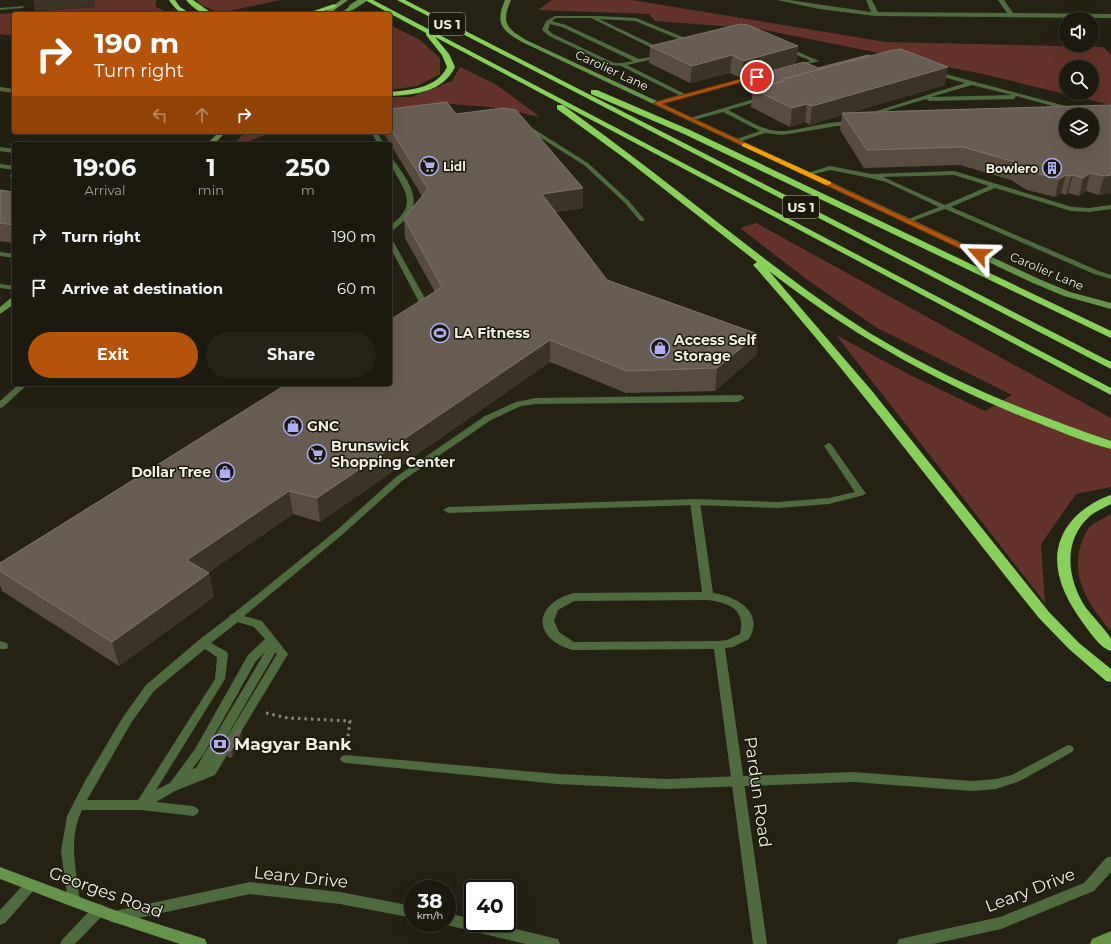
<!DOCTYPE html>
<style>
body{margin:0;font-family:Montserrat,sans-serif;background:#252318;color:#f1f3f6;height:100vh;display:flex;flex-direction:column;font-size:15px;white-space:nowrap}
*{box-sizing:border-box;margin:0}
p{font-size:13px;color:#a0a19e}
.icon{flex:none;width:22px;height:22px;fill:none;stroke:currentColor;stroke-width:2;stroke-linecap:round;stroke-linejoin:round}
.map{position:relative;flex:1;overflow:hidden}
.side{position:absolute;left:12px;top:142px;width:380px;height:244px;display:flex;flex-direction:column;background:#1c1a0f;border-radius:4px;box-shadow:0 4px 16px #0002,0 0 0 1px #3a382f}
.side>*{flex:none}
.banner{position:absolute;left:12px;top:12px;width:380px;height:122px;border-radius:4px;box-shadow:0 4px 16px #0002,0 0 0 1px #3a382f;background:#b45309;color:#fff;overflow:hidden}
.buttons{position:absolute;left:1059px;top:12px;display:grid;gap:8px}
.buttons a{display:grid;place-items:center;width:40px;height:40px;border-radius:50%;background:#1c1a0f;box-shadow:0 4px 16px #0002,0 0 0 1px #3a382f;font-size:20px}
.speed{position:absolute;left:404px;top:880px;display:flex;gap:8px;font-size:20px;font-weight:700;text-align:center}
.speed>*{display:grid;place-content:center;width:52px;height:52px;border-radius:50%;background:#1c1a0f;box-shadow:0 4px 16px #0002,0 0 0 1px #3a382f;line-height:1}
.speed small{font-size:10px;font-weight:400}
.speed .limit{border:2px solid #111;border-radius:6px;background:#fff;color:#111}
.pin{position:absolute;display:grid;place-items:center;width:34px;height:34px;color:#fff;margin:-17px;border:2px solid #fff;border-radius:50%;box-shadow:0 1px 4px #0007}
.me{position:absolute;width:44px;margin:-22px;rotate:295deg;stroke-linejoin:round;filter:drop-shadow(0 0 3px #0008)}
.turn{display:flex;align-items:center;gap:14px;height:84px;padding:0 16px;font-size:18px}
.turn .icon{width:52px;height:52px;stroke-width:2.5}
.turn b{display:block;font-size:28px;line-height:34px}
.lanes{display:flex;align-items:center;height:38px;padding:0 16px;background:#0003;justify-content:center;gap:20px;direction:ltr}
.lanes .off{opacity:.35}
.eta{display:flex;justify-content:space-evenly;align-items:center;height:68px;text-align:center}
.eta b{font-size:24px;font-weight:700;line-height:28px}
.button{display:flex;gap:8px;margin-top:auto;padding:8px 16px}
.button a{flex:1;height:46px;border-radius:24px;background:#b45309;color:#fff;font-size:16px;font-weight:700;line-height:46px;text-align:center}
.button a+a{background:#252318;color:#f1f3f6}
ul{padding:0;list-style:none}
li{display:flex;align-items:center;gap:12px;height:52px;padding:0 16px}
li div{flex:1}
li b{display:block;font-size:15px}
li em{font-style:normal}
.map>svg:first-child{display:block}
</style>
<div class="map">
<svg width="1111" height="944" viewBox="0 0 1111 944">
<rect width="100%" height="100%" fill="#252214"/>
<!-- green -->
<g fill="#63322a" fill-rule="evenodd">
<polygon points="95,0 156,0 156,7 171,14 14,14 14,36 0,34 0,14 94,7"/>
<polygon points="197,0 281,0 219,13 199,4"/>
<path d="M552,0h80l254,42 217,5 8,8v50l-133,-32 -218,-44 -105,-8 -6,-7 -111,-4zM1066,67h26v26h-26z"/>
<polygon points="390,25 420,40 440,58 440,74 417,86 390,90"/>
<polygon points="460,67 497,85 540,117 500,108 440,103 390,110 390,97 411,97 452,81"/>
<polygon points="245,132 274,132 240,144 234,144"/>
<polygon points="756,223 1111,418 1111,487 1076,494 1041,544 1045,603 836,335 910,375 985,411 1012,395 877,328 809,281 740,228"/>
<path d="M1111,514v117c-26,-29 -46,-64 -23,-102 4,-6 17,-11 23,-15z"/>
</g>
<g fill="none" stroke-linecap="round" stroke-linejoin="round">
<!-- path -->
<polyline stroke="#89877b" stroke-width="3" stroke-dasharray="2.5 4" stroke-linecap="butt" points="266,713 288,718 350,721 347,744"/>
<!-- lane -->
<g fill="#4e6a3e" fill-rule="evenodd">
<polygon points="24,6 24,7 22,8 0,10 0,8"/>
<path d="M555,16h42l39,2 59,24v2h-4l-56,-23 -36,-2 65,31v2l-2,1 -71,-35h-35l-4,3 14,4 73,34 23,-4v2l-35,8 58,29 76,-20 3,2 -77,21 -33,7v-2l25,-7 -58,-29 -10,-1 -62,-29 -7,-6 4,-9zM550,24l12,3 71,34 -11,2h-8l-61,-29 -5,-4z"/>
<polygon points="785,48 789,48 819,61 793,68 793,66 811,61 785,50"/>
<path d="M934,71l139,37 1,1 -3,2 -55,-15 -2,3 -85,2 -3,-2 -57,17 -5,-1 101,-32 -33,-9v-2zM972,85l40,10 -81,2z"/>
<path d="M764,96l3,2 -1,1 -38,11c17,8 35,22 54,21 16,0 62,-15 73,-7l-3,2h-15l-55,9 -17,-2 -29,10 -3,-2 1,-1 26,-9 -37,-19 -33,9 -3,-2z"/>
<polygon points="525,126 529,126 588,163 629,201 644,219 644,221 640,221 625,203 584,165 525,128"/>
<polygon points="371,132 377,132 384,144 378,144"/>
<polygon points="0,147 14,149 14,153 0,151"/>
<path d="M390,157l2,1c10,14 30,38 18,56 -5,7 -13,12 -18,18l-2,1v-7c4,-4 10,-8 13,-13 14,-19 -13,-38 -13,-56z"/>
<polygon points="0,164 14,166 14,170 0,168"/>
<path d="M830,166l41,8 83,-3 118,36 17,1 22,-3v4l-22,3 -18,-1 -76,-23 -44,19 148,64 12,4v4l-17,-5 -149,-65 -35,13h-4v-2l33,-13 -53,-25 -16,-4 -40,-8 -23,6 -3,-2zM954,175l35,11 -44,19 -62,-28z"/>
<polygon points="14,172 14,178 10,177 10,175"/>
<polygon points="390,239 393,241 427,302 422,312 419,312 415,310 419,302 390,247"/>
<polygon points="0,252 14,254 14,258 0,256"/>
<polygon points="0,284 14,286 14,290 0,288"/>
<polygon points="19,384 28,384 3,407 0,408 0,401"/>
<path d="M741,395l4,3 -7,4 -202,2 -15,2 -30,14 -89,61 -59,53 -99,82 18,5 26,33 -73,121 -40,16 -19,11 37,4 4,2 2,3 -2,3 -4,2 -52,-6h-59c-14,28 -6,61 -2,91l-1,4 -5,1 -5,-1 -1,-4 -7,-50 6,-35 18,-35 38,-64 23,-32 53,-45 30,-23 1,-2 4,-2 103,-83 59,-53 89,-61 31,-14 20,-4zM238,622l16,5 11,12 -17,16 -53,94 -25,34 -14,7 69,-111 3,-24 -1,-3 -16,-9zM205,649l12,8 -2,22 -77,121h-51l44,-77 23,-32zM265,652l-69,116 -4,1 11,-14 53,-94zM275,652l2,2 -61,101 59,-102z"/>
<polygon points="828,443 831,444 864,491 866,493 864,495 829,504 778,508 695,505 448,513 443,510 448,507 695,499 778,502 829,498 855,492 824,446"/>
<polygon points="0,641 7,643 8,646 7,649 0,649"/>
<polygon points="1068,745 1072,746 1074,749 1072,752 1020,781 996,789 973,791 853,782 666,789 557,784 346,763 342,762 340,759 342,756 346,755 557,774 666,779 853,772 973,781 996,779 1012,775"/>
<polygon points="31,880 35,881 37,885 35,889 5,923 0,925 0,910 27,881"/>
<polygon points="99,904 104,906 105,910 104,914 75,944 60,944 62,940 94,906"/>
</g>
<!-- street -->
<g fill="#4e6a3e" fill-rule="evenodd">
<polygon points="777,0 789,0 871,12 866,0 872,0 878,12 1007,13 998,0 1004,0 1013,13 1111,14 1111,18 875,16 819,9"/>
<polygon points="0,87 14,89 14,93 0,91"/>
<path d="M695,499l5,3 13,91c23,3 52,19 36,46l-16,8 -8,1 42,296h-14l-39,-295 -141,1c-40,-11 -41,-45 0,-57l129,-1 -12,-90zM708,600c21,3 38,9 32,34l-13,6 -8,1 -145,1 -15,-10 -5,-11 4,-11 16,-9z"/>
<polygon points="1111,856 1111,872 1094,891 1001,929 933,944 897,944 899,939 904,938 1000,917 1084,883 1106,858"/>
<polygon points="250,882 340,892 413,906 413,918 340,904 250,894 115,923 110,921 108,917 110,913 115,911"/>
<polygon points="447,913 473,919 473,923 491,923 553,938 558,939 560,944 526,944 447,925 442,923 447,923"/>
</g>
<!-- secondary -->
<g fill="#66934a" fill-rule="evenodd">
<polygon points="341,0 348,0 329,14 322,14"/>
<path d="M505,0h6c-10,23 -5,28 15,40l513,239 31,13 41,11v6l-47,-13 -31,-13 -511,-241c-21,-12 -27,-19 -17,-42z"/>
<polygon points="350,6 355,7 346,14 340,14"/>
<polygon points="219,132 226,132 214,144 207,144"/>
<polygon points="11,298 14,298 14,304 0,314 0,307"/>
<polygon points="0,867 117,911 205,939 207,944 180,944 110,921 0,879"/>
<polygon points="1111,931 1111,944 1090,944 1092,939"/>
</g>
<!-- highway -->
<g fill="#88d05a" fill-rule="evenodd">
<path d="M169,0h6l5,7 11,7c-11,0 -16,-5 -22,-14z"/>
<path d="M186,0h7l20,14c-12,0 -19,-5 -27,-14z"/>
<path d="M365,0h8l738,388v7l-676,-358 14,17 6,13c-12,25 -40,28 -65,29v-4c21,-2 47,-4 57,-25l-5,-12 -16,-20v-2z"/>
<polygon points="397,0 405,0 1111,362 1111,369"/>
<polygon points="334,4 337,6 336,7 315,14 305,14"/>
<polygon points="591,90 597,90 690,130 1111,331 1111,338 684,134 591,94"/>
<path d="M557,105h6c54,39 106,79 158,120 53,41 106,83 164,117 71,42 148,72 226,99v8c-28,-7 -56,-20 -83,-30 -94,-38 -179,-86 -259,-148l103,120 177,221 30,31 32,26v13l-5,-1 -37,-32 -30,-31c-95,-117 -184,-239 -284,-351l-2,-2 4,-3 -130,-102 -70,-51z"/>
<path d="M1111,495v9c-7,4 -15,7 -21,12 -28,25 -23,63 -4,92 4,5 24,27 25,31 0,3 0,8 0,12 -11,-3 -21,-19 -28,-28 -24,-33 -40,-72 -8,-106 9,-9 23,-18 36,-22z"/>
</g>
<!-- secondary-bridge -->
<polyline stroke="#66934a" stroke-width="6" points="352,7 363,0"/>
</g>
<!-- wall -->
<g fill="#584b40">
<polygon points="650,46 798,46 796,63 741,78 730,73 690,83 649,63"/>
<polygon points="818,68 945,85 852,112 1111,105 1111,193 1099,195 1086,191 1079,196 1068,193 1066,195 1061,193 1055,197 1027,190 1011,180 960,165 864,168 840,130 842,115 810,125 805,122 790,127 751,107 753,89 761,87 749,81 749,77"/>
<polygon points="390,109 456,114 583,208 555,212 607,280 758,334 756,355 715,391 626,393 550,362 320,522 293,514 209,572 209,573 214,597 119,666 2,591 0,585 0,563 435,292 405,238 404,218 422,196 383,132 390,132"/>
<polygon points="0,190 13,192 14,192 14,243 0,241"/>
<polygon points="242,737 232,758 228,757 226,750"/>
</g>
<!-- shaded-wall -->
<g fill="#3c3327">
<polygon points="33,0 95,0 94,7 35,11"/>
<polygon points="798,46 796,63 741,78 743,61"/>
<polygon points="732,55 730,73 690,83 692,66"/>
<polygon points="948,67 945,85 843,115 842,113 842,115 810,125 812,106"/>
<polygon points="807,104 805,122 790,127 792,108"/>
<polygon points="1090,173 1086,191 1079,196 1083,178"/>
<polygon points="1066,175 1061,193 1055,197 1059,179"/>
<polygon points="1073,175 1068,193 1066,195 1071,176"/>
<polygon points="1111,175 1111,193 1099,195 1104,176"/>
<polygon points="583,188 583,208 542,214 542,194"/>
<polygon points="758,334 756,355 715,391 717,368"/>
<polygon points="550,340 550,362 320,522 317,498"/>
<polygon points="289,491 293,514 192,584 187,560"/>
<polygon points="209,573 214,597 119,666 112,642"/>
<polygon points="241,731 242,737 232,758 231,751"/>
</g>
<!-- building -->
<g fill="#685d52" stroke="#7e7469" fill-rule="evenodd">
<polygon points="740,24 748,25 798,46 743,61 732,55 692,66 650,46"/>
<polygon points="900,49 909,52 948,67 812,106 807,104 792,108 753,89 785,81 783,79 889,51"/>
<polygon points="868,55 870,56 783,79 783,81 767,86 749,77 804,62 818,68"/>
<polygon points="447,102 456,114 503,108 516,110 583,188 542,194 607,280 758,334 717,368 627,371 550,340 317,498 289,491 187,560 209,573 112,642 0,571 0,563 287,384 390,384 390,320 442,287 404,218 428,189 390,128 390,109"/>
<path d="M1111,105v70l-7,1 -14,-3 -7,5 -10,-3 -2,1 -5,-1 -7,4 -28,-7 -16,-10 -52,-15 -96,3 -25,-37zM1066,115h26v26h-26z"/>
<polygon points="0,190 13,192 14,192 14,225 0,223"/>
<polygon points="238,730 241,731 231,751 226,750"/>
</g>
<!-- route -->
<polygon fill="#b45309" stroke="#753606" points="755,75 760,77 662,104 981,253 981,256 976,256 653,103"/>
<!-- slow -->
<polygon fill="#f59e0b" points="745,143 831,182 831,184 826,185 742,146 742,144"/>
<!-- icons -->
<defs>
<g id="supermarket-ring" transform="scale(1)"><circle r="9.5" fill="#1b190b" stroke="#b2adf9" stroke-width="1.5"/><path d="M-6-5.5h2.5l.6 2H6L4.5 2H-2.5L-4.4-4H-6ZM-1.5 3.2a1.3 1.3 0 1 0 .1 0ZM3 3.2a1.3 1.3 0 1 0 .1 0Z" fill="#b2adf9"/></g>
<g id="building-ring" transform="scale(1)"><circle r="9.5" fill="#1b190b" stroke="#b2adf9" stroke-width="1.5"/><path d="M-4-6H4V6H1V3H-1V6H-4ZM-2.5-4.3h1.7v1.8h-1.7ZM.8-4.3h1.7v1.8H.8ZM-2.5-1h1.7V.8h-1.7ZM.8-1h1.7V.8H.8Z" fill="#b2adf9"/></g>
<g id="stadium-ring" transform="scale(1)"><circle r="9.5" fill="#1b190b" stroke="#b2adf9" stroke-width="1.5"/><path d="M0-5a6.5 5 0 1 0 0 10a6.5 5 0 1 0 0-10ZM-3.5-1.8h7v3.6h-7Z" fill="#b2adf9"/></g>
<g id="shop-ring" transform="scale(1)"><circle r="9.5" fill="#1b190b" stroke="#b2adf9" stroke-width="1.5"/><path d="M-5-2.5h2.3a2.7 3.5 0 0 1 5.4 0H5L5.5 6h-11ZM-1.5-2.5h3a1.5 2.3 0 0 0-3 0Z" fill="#b2adf9"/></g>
<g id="bank-ring" transform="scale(1)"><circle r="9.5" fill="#1b190b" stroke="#b2adf9" stroke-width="1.5"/><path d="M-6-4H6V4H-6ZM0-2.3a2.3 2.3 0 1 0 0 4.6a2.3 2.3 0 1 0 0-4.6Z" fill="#b2adf9"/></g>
</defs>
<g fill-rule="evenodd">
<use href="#supermarket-ring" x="429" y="166"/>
<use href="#building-ring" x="1052" y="168"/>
<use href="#stadium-ring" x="440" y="333"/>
<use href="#shop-ring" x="660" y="348"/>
<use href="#shop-ring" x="293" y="426"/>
<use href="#supermarket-ring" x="317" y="454"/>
<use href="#shop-ring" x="225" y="472"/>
<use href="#bank-ring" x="220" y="744"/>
</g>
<g text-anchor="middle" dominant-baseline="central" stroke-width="3" stroke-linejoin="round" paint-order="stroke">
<!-- far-street labels -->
<g font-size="12" fill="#f1efe6" stroke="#1b190b">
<text transform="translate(612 70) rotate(25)">Carolier Lane</text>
<text transform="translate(1047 271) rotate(23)">Carolier Lane</text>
</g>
<!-- far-poi labels -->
<g font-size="12" font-weight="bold" fill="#f1efe6" stroke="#1b190b" text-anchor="start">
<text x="443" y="166">Lidl</text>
<text x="1038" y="168" text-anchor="end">Bowlero</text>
</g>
<!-- shield labels -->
<g fill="#1b190b" stroke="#b1afa4" stroke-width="1">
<rect x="429" y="13" width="36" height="22" rx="3"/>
<rect x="783" y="196" width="36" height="22" rx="3"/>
</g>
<g font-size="13" font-weight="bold" fill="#f1efe6">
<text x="447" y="24">US 1</text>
<text x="801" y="207">US 1</text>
</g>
<!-- poi labels -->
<g font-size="14" font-weight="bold" fill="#f1efe6" stroke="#1b190b" text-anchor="start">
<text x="454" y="333">LA Fitness</text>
<text x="674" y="340">Access Self<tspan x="674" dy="16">Storage</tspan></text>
<text x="307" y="426">GNC</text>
<text x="331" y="446">Brunswick<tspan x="331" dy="16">Shopping Center</tspan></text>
<text x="211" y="472" text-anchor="end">Dollar Tree</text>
</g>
<!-- near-poi labels -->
<g font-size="17" font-weight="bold" fill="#f1efe6" stroke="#1b190b" text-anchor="start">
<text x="234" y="744">Magyar Bank</text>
</g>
<!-- near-street labels -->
<g font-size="17" fill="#f1efe6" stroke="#1b190b">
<text transform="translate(758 792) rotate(82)">Pardun Road</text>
<text transform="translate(301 877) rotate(6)">Leary Drive</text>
<text transform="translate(1030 890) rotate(-21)">Leary Drive</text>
<text transform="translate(106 892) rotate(20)">Georges Road</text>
</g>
</g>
</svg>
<div class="buttons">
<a><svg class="icon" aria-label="sound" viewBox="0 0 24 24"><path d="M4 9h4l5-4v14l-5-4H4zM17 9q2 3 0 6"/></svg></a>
<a><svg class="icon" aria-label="search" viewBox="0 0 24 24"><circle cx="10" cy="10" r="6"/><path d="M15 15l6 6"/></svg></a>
<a><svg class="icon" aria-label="layers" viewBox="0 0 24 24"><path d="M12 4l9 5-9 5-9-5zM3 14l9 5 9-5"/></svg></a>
</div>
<div class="speed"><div>38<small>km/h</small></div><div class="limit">40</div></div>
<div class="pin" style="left:757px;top:77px;background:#d93025"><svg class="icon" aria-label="arrive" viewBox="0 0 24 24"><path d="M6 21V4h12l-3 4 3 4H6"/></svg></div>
<svg class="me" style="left:979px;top:254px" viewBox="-20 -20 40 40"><path d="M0-17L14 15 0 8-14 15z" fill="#b45309" stroke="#fff" stroke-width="4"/></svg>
<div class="banner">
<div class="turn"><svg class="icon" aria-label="right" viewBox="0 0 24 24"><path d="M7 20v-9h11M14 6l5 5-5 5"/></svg><div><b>190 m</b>Turn right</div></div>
<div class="lanes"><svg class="icon off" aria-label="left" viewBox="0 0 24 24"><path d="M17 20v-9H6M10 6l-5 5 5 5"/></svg><svg class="icon off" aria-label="ahead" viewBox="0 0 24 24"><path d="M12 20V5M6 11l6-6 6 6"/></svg><svg class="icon" aria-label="right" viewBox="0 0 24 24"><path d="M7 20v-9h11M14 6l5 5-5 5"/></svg></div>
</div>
<section class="side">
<div class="eta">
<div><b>19:06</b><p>Arrival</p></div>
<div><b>1</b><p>min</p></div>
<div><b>250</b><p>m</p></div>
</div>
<ul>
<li><svg class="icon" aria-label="right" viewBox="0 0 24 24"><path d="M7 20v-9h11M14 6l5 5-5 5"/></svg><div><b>Turn right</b></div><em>190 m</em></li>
<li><svg class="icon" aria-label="arrive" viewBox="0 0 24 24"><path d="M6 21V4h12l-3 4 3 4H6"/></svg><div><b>Arrive at destination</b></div><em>60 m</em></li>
</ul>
<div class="button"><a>Exit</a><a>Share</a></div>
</section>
</div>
